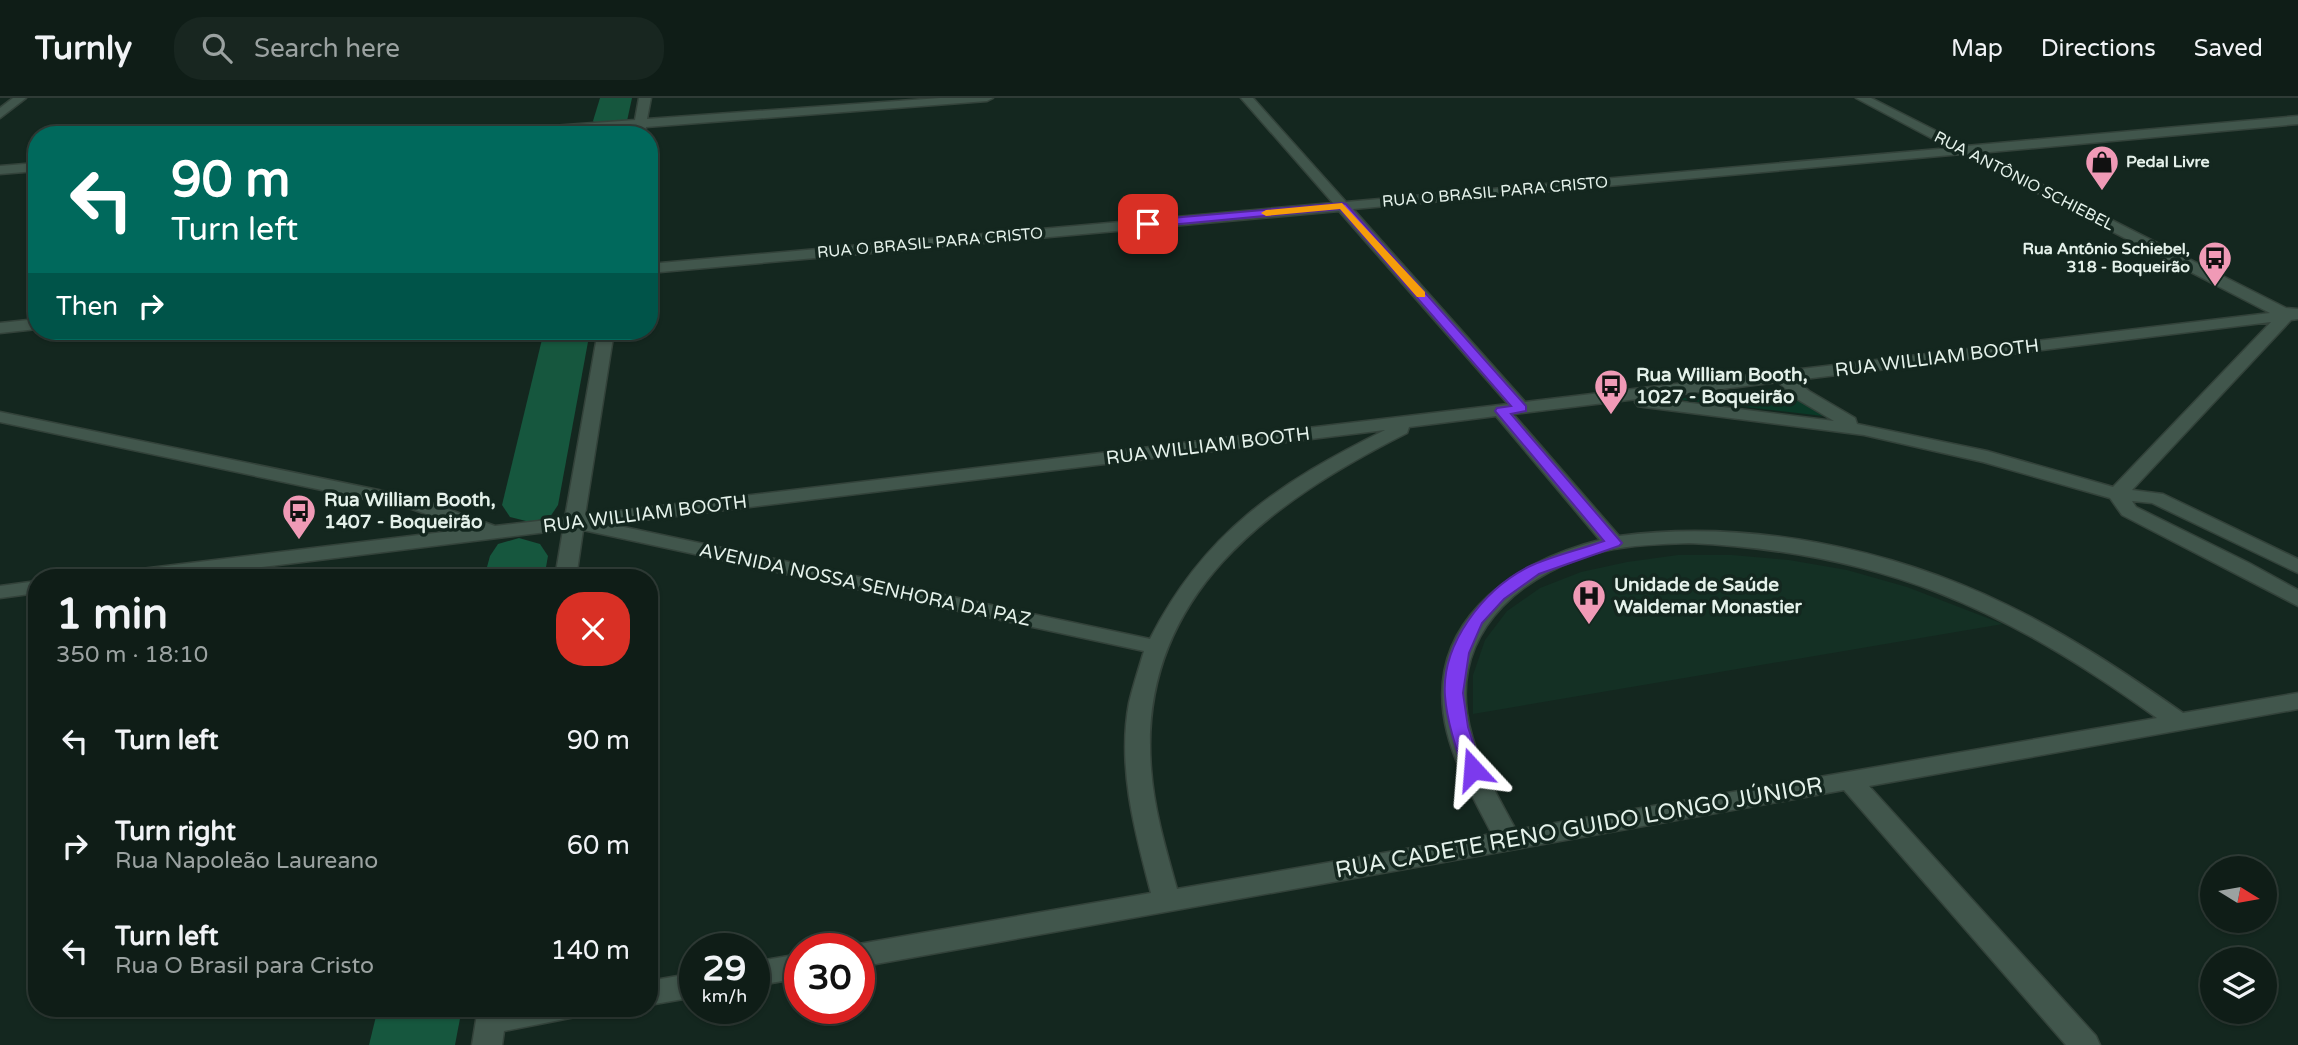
<!DOCTYPE html>
<meta charset="utf-8">
<style>
body{margin:0;font-family:"Varela Round",sans-serif;background:#182620;color:#f1f3f6;height:100vh;display:flex;flex-direction:column;font-size:26px;white-space:nowrap}
*{box-sizing:border-box;margin:0}
p{font-size:23px;color:#9ba2a1}
.icon{flex:none;width:38px;height:38px;fill:none;stroke:currentColor;stroke-width:2;stroke-linecap:round;stroke-linejoin:round}
.map{position:relative;flex:1;overflow:hidden}
.drawer{position:absolute;left:28px;top:471px;width:630px;height:448px;display:flex;flex-direction:column;background:#0f1d17;border-radius:28px;box-shadow:0 2px 5px #0004,0 0 0 2px #2f3b36}
.drawer>*{flex:none}
.hud{position:absolute;left:28px;top:28px;width:630px;height:214px;border-radius:28px;box-shadow:0 2px 5px #0004,0 0 0 2px #2f3b36;background:#00695c;color:#fff;overflow:hidden}
.needle{width:46px;rotate:101deg}
.tools{position:absolute;left:2200px;top:758px;display:grid;gap:14px}
.tools a{display:grid;place-items:center;width:77px;height:77px;border-radius:50%;background:#0f1d17;box-shadow:0 2px 5px #0004,0 0 0 2px #2f3b36;font-size:35px}
.speed{position:absolute;left:679px;top:835px;display:flex;gap:14px;font-size:35px;font-weight:700;text-align:center}
.speed>*{display:grid;place-content:center;width:91px;height:91px;border-radius:50%;background:#0f1d17;box-shadow:0 2px 5px #0004,0 0 0 2px #2f3b36;line-height:1}
.speed small{font-size:18px;font-weight:400}
.speed .limit{border:10px solid #d22;background:#fff;color:#111}
.pin{position:absolute;display:grid;place-items:center;width:60px;height:60px;color:#fff;margin:-30px;border-radius:14px;box-shadow:0 4px 10px #0006}
.me{position:absolute;width:77px;margin:-38px;rotate:341deg;stroke-linejoin:round;filter:drop-shadow(0 0 5px #0008)}
.turn{display:flex;align-items:center;gap:24px;height:147px;padding:0 28px;font-size:32px}
.turn .icon{width:91px;height:91px;stroke-width:2.5}
.turn b{display:block;font-size:49px;line-height:60px}
.then{display:flex;align-items:center;height:66px;padding:0 28px;background:#0003;gap:14px;font-size:26px}
.round{display:grid;place-items:center;flex:none;width:74px;height:74px;border-radius:28px;background:#182620}
.summary{display:flex;align-items:center;justify-content:space-between;height:119px;padding:0 28px}
h1{font-size:42px;font-weight:800;line-height:52px}
ul{padding:0;list-style:none}
li{display:flex;align-items:center;gap:21px;height:105px;padding:0 28px}
li div{flex:1}
li b{display:block;font-size:26px}
li em{font-style:normal}
header{display:flex;align-items:center;gap:42px;box-sizing:border-box;height:98px;padding:0 35px;background:#0f1d17;border-bottom:2px solid #2f3b36}
header strong{font-size:33px}
nav{display:flex;gap:38px;margin-inline-start:auto;font-size:24px}
.search{width:490px;height:63px;background:#182620;display:flex;align-items:center;gap:18px;box-sizing:border-box;padding:0 24px;border-radius:28px;color:#9ba2a1;font-size:26px}
.map>svg:first-child{display:block}
</style>
<header>
<strong>Turnly</strong>
<div class="search"><svg class="icon" aria-label="search" viewBox="0 0 24 24"><circle cx="10" cy="10" r="6"/><path d="M15 15l6 6"/></svg>Search here</div>
<nav><a>Map</a><a>Directions</a><a>Saved</a></nav>
</header>
<div class="map">
<svg width="2298" height="947" viewBox="0 0 2298 947">
<rect width="100%" height="100%" fill="#14271f"/>
<!-- built -->
<polygon fill="#143024" points="1678,457 1732,457 1789,462 1847,472 1907,489 2003,526 1473,616 1473,577 1485,542 1507,513 1540,490 1581,474 1627,464"/>
<!-- green -->
<polygon fill="#0a3927" points="1780,290 1823,318 1674,301"/>
<g fill="none" stroke-linecap="round" stroke-linejoin="round">
<!-- river -->
<g fill="#16573e" fill-rule="evenodd">
<polygon points="600,0 632,0 627,23 622,30 610,33 598,30 593,23"/>
<polygon points="544,233 590,233 558,407 550,419 530,424 510,419 502,407"/>
<polygon points="519,440 540,446 548,458 544,480 484,480 490,458 498,446"/>
<polygon points="378,910 462,910 455,947 369,947"/>
</g>
<!-- minor casing -->
<g stroke="#33423a" stroke-width="3">
<g id="minor">
<polygon points="13,0 26,0 0,20 0,10"/>
<polygon points="639,0 651,0 647,21 940,0 993,0 987,3 646,29 645,37 633,37 634,29 535,37 476,37 482,33 635,22"/>
<path d="M1241,0h12l93,104 604,-54 -94,-50h15l95,48 332,-30v8l-319,29 307,155 12,1v10l-7,1 -159,170 31,4 135,65v14l-146,-70 -20,-2 4,6 113,56 49,27v16l-176,-91 -12,-17 -127,-36 -119,-27 -220,-28 -6,-1 -3,-4 2,-3 -124,15 106,122c129,-17 271,12 388,69 62,30 120,69 176,108l115,-20v16l-429,77 227,250 4,9h-34l-222,-255 -985,177v-19h-10l10,-4 292,-51c-16,-61 -34,-126 -22,-190 4,-17 10,-35 15,-52l-561,-121 -7,48h-21l8,-48 -390,48h-66l10,-6 351,-43 -56,-20 -412,-87v-10l417,86 78,28 70,-8 33,-187h16l-29,184 923,-111 -169,-193 -690,62v-9l684,-61zM1962,56l308,159 -745,89 -172,-193zM2271,224l-158,165 -126,-36 -130,-27 -2,-6 -46,-27 -13,-11zM1778,284l19,17 37,22 -183,-23zM1496,318l104,124c-91,23 -179,85 -153,192 9,36 28,69 45,102l-315,55c-11,-39 -23,-79 -26,-120 -14,-173 119,-267 256,-336l2,-6zM1385,332c-105,52 -181,102 -235,209l-540,-115zM1689,445c192,9 314,64 468,175l-641,112c-20,-37 -43,-75 -49,-117 -12,-87 61,-143 137,-162 28,-6 56,-7 85,-8z"/>
<polygon points="37,65 37,73 0,76 0,68"/>
<polygon points="37,221 37,231 0,235 0,225"/>
<polygon points="37,483 37,495 0,500 0,488"/>
<polygon points="800,856 800,880 754,888 754,864"/>
<polygon points="695,875 695,899 649,907 649,883"/>
<polygon points="478,910 579,910 575,919 504,933 502,947 472,947"/>
</g>
</g>
<!-- minor -->
<use href="#minor" fill="#41564c" fill-rule="evenodd"/>
</g>
<!-- route -->
<path fill="#7c3aed" stroke="#51269a" stroke-width="2" d="M1342,105l4,1 180,202v5l-15,3 111,129 -3,3 -80,28 -35,25 -22,24 -13,30 -6,40 5,34 14,42 -3,4h-13l-3,-4c-8,-24 -16,-48 -18,-73 -4,-52 38,-106 83,-129 23,-11 51,-17 76,-26l-109,-130 2,-3 14,-2 -171,-197 -192,18 -5,-3 5,-4z"/>
<!-- slow -->
<polygon fill="#f59e0b" points="1342,105 1425,194 1425,199 1417,199 1340,111 1266,118 1261,115 1266,112"/>
<!-- icons -->
<defs>
<g id="shop-pin" transform="scale(1.75)"><path d="M0 17L-7.5 6A9.5 9.5 0 1 1 7.5 6Z" fill="#f09ab6" stroke="#14271f"/><path d="M-5-2.5h2.3a2.7 3.5 0 0 1 5.4 0H5L5.5 6h-11ZM-1.5-2.5h3a1.5 2.3 0 0 0-3 0Z" fill="#111"/></g>
<g id="bus-pin" transform="scale(1.75)"><path d="M0 17L-7.5 6A9.5 9.5 0 1 1 7.5 6Z" fill="#f09ab6" stroke="#14271f"/><path d="M-5-6H5V4H4V6H2V4H-2V6H-4V4H-5ZM-3.5-4V0h7V-4ZM-3.5 1.2v1.5H-2V1.2ZM2 1.2v1.5H3.5V1.2Z" fill="#111"/></g>
<g id="hospital-pin" transform="scale(1.75)"><path d="M0 17L-7.5 6A9.5 9.5 0 1 1 7.5 6Z" fill="#f09ab6" stroke="#14271f"/><path d="M-5-5h3v3.5h4V-5h3V5h-3V1.5h-4V5h-3Z" fill="#111"/></g>
</defs>
<g fill-rule="evenodd">
<use href="#shop-pin" x="2102" y="64"/>
<use href="#bus-pin" x="2215" y="160"/>
<use href="#bus-pin" x="1611" y="288"/>
<use href="#bus-pin" x="299" y="413"/>
<use href="#hospital-pin" x="1589" y="498"/>
</g>
<g text-anchor="middle" dominant-baseline="central" stroke-width="7" stroke-linejoin="round" paint-order="stroke">
<!-- far-poi labels -->
<g font-size="16" font-weight="bold" fill="#e4f1ea" stroke="#14271f" text-anchor="start">
<text x="2126" y="64">Pedal Livre</text>
<text x="2190" y="151" text-anchor="end">Rua Antônio Schiebel,<tspan x="2190" dy="18">318 - Boqueirão</tspan></text>
</g>
<!-- far-street labels -->
<g font-size="16" fill="#e4f1ea" stroke="#14271f">
<text transform="translate(2024 83) rotate(27)">RUA ANTÔNIO SCHIEBEL</text>
<text transform="translate(1495 94) rotate(-5)">RUA O BRASIL PARA CRISTO</text>
<text transform="translate(930 145) rotate(-5)">RUA O BRASIL PARA CRISTO</text>
</g>
<!-- street labels -->
<g font-size="19" fill="#e4f1ea" stroke="#14271f">
<text transform="translate(1937 260) rotate(-7)">RUA WILLIAM BOOTH</text>
<text transform="translate(1208 348) rotate(-7)">RUA WILLIAM BOOTH</text>
<text transform="translate(645 416) rotate(-7)">RUA WILLIAM BOOTH</text>
<text transform="translate(865 487) rotate(12)">AVENIDA NOSSA SENHORA DA PAZ</text>
</g>
<!-- poi labels -->
<g font-size="19" font-weight="bold" fill="#e4f1ea" stroke="#14271f" text-anchor="start">
<text x="1636" y="277">Rua William Booth,<tspan x="1636" dy="22">1027 - Boqueirão</tspan></text>
<text x="324" y="402">Rua William Booth,<tspan x="324" dy="22">1407 - Boqueirão</tspan></text>
<text x="1614" y="487">Unidade de Saúde<tspan x="1614" dy="22">Waldemar Monastier</tspan></text>
</g>
<!-- near-street labels -->
<g font-size="23" fill="#e4f1ea" stroke="#14271f">
<text transform="translate(1579 730) rotate(-10)">RUA CADETE RENO GUIDO LONGO JÚNIOR</text>
</g>
</g>
</svg>
<div class="tools">
<a><svg class="needle" viewBox="-14 -14 28 28"><path d="M0-13l5 13h-10z" fill="#e53935"/><path d="M0 13l5-13h-10z" fill="#9ba2a1"/></svg></a>
<a><svg class="icon" aria-label="layers" viewBox="0 0 24 24"><path d="M12 4l9 5-9 5-9-5zM3 14l9 5 9-5"/></svg></a>
</div>
<div class="speed"><div>29<small>km/h</small></div><div class="limit">30</div></div>
<div class="pin" style="left:1148px;top:126px;background:#d93025"><svg class="icon" aria-label="arrive" viewBox="0 0 24 24"><path d="M6 21V4h12l-3 4 3 4H6"/></svg></div>
<svg class="me" style="left:1473px;top:671px" viewBox="-20 -20 40 40"><path d="M0-17L14 15 0 8-14 15z" fill="#7c3aed" stroke="#fff" stroke-width="4"/></svg>
<div class="hud">
<div class="turn"><svg class="icon" aria-label="left" viewBox="0 0 24 24"><path d="M17 20v-9H6M10 6l-5 5 5 5"/></svg><div><b>90 m</b>Turn left</div></div>
<div class="then">Then<svg class="icon" aria-label="right" viewBox="0 0 24 24"><path d="M7 20v-9h11M14 6l5 5-5 5"/></svg></div>
</div>
<section class="drawer">
<div class="summary"><div><h1>1 min</h1><p>350 m · 18:10</p></div><a class="round" style="background:#d93025;color:#fff"><svg class="icon" aria-label="close" viewBox="0 0 24 24"><path d="M6 6l12 12M18 6L6 18"/></svg></a></div>
<ul>
<li><svg class="icon" aria-label="left" viewBox="0 0 24 24"><path d="M17 20v-9H6M10 6l-5 5 5 5"/></svg><div><b>Turn left</b></div><em>90 m</em></li>
<li><svg class="icon" aria-label="right" viewBox="0 0 24 24"><path d="M7 20v-9h11M14 6l5 5-5 5"/></svg><div><b>Turn right</b><p>Rua Napoleão Laureano</p></div><em>60 m</em></li>
<li><svg class="icon" aria-label="left" viewBox="0 0 24 24"><path d="M17 20v-9H6M10 6l-5 5 5 5"/></svg><div><b>Turn left</b><p>Rua O Brasil para Cristo</p></div><em>140 m</em></li>
</ul>
</section>
</div>
